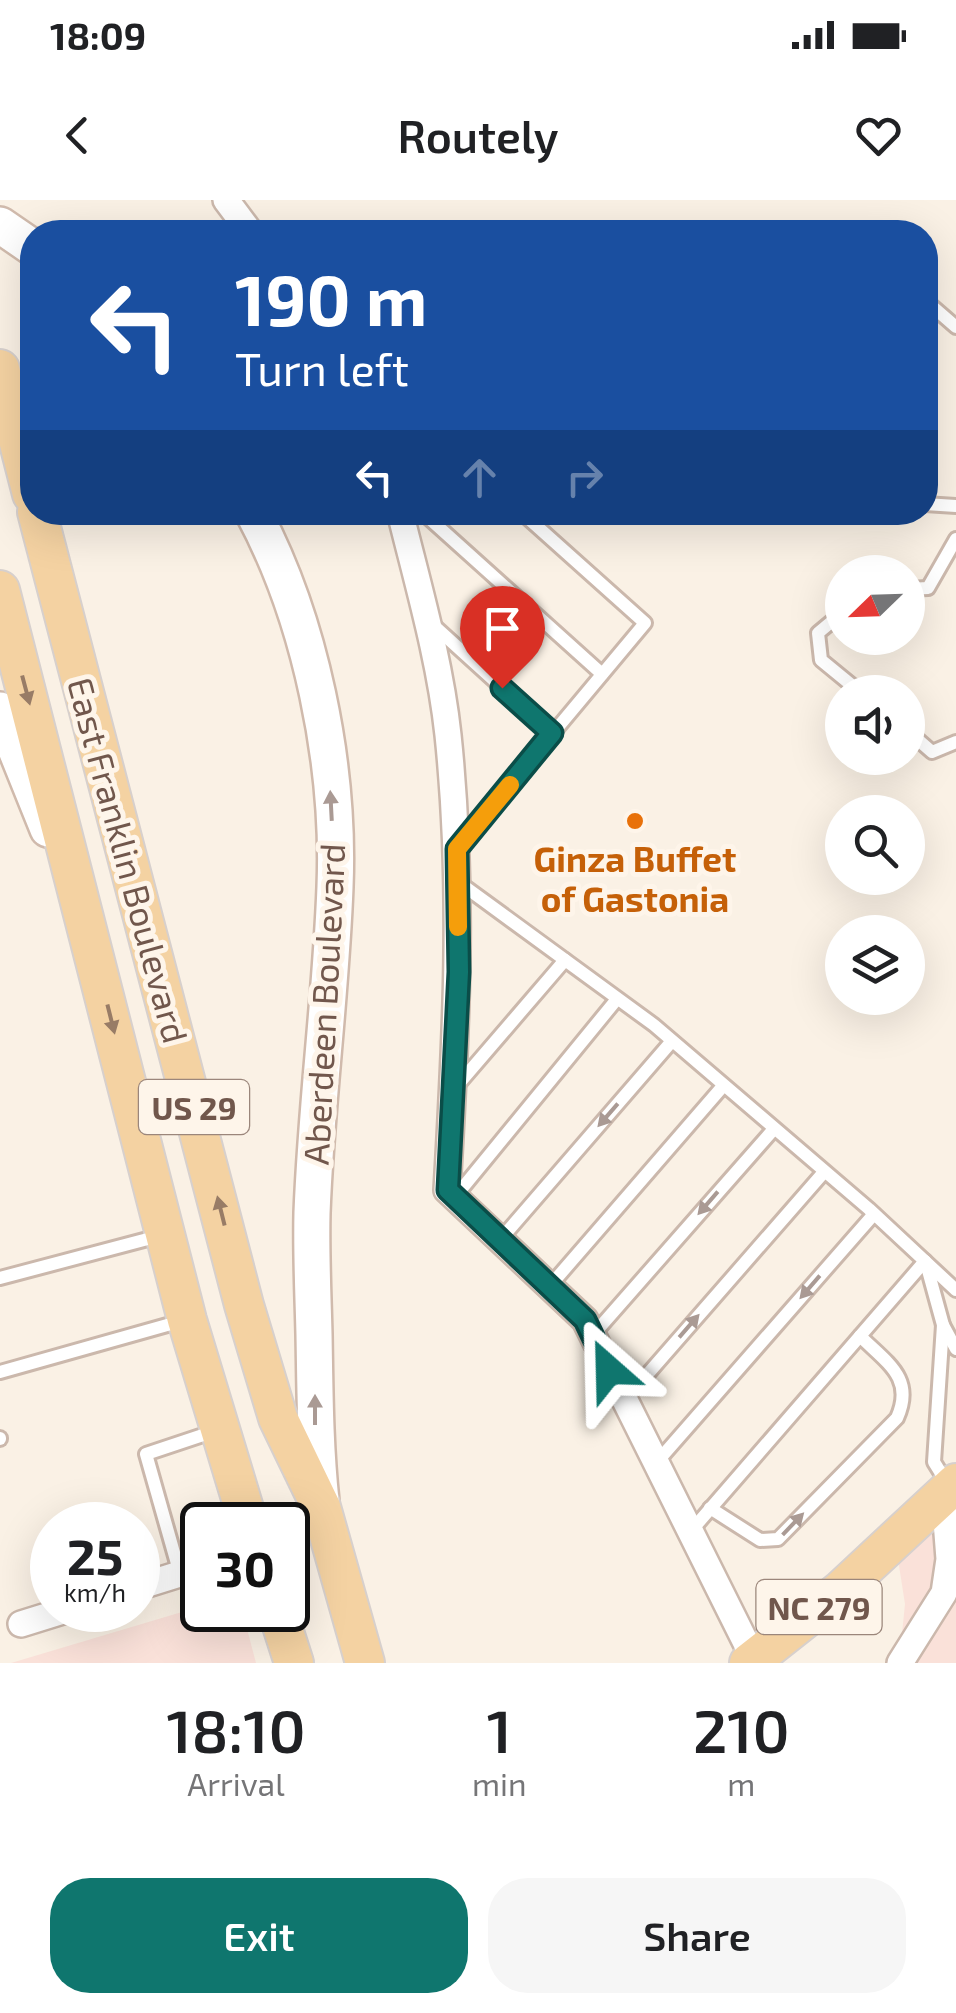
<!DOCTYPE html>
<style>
body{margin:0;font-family:"Exo 2",sans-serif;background:#f6f6f6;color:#202124;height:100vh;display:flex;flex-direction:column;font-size:38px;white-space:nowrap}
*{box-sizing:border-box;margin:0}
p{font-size:32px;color:#757577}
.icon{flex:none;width:55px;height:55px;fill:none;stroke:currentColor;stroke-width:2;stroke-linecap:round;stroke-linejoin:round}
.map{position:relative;height:1463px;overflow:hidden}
.drawer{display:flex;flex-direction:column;background:#fff;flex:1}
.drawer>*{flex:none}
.top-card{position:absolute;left:20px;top:20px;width:918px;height:305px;border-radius:40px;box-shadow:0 10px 40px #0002;background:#1a4fa0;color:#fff;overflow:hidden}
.needle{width:65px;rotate:247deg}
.buttons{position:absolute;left:825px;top:355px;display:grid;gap:20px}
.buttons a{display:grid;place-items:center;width:100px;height:100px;border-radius:50%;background:#fff;box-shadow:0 10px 40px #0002;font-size:50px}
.speed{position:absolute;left:30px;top:1302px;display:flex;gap:20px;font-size:50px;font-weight:700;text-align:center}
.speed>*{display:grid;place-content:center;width:130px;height:130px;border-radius:50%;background:#fff;box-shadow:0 10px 40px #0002;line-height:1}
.speed small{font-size:25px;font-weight:400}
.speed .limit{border:5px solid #111;border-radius:15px;background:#fff;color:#111}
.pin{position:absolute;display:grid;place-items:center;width:85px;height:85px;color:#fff;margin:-102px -42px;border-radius:50% 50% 50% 0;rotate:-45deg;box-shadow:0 0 10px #0007}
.pin .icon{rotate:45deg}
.me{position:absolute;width:110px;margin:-55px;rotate:335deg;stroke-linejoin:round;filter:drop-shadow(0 0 8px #0008)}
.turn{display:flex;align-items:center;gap:35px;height:210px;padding:0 50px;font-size:45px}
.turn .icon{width:130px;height:130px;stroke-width:2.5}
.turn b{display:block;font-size:70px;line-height:85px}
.lanes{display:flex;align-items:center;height:95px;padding:0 50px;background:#0003;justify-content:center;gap:50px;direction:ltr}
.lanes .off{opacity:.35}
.eta{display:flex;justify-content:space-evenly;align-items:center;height:170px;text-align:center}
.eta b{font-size:60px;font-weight:600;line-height:70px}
.primary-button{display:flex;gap:20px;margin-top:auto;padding:20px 50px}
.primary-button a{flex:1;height:115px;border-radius:40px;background:#0f766e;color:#fff;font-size:40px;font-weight:600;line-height:115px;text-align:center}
.primary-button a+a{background:#f6f6f6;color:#202124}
.status{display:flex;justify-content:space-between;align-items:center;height:70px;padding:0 50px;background:#fff;direction:ltr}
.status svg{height:28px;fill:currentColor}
header{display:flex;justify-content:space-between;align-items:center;height:130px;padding:0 50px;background:#fff;font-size:45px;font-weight:600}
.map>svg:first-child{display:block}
</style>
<div class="status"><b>18:09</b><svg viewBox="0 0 49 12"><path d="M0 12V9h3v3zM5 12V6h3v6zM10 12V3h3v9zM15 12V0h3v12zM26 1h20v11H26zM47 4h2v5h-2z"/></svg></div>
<header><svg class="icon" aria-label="back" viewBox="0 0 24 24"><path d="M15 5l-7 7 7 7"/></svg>Routely<svg class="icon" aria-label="heart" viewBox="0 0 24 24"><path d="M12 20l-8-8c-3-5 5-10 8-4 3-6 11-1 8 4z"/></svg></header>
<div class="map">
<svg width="956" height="1463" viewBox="0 0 956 1463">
<rect width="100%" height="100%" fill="#faf1e5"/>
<!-- commercial -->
<g fill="#fae1d9">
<polygon points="956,1283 956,1463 899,1463 905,1404 895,1340"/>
<polygon points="202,1406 202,1410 242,1410 256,1463 11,1463"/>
</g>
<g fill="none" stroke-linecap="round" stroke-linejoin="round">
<!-- service casing -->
<g stroke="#cbb8ac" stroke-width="18">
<g id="service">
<polyline points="925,100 956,127"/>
<polyline points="925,304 956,306"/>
<polyline points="422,312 602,474"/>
<polyline points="908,389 928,388 956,339"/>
<polyline points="842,413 818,433 821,460 860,492"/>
<polyline points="432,424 552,533"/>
<polyline points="908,531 932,552 956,542"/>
<polyline points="458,647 645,423 521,312"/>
<polyline points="457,681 654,825 869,1009 956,1090"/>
<polyline points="456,887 565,760"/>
<polyline points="455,997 617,799"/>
<polyline points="500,1040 672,841"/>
<polyline points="926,1063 943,1125 956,1149"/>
<polyline points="0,1078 159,1036"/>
<polyline points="549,1087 723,886"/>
<polyline points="943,1125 934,1262 947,1283"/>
<polyline points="593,1135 773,930"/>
<polyline points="0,1172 185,1120"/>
<polyline points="625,1200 824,972"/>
<polyline points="0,1238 0,1239"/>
<polyline points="657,1262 874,1014"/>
<path d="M710,1308l50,32 18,-1 119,-121c18,-40 -10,-55 -37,-82"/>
<polyline points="691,1331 925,1061"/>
<polyline points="180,1374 146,1254 215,1231"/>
</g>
</g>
<!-- minor casing -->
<g stroke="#cbb8ac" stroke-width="30">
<g id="minor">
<polyline points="226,0 250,32"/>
<path d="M400,312c18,73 40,148 48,223 16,152 8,303 -1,455l138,130 169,339"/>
<polyline points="138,1387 202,1367"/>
<polyline points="21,1424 66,1410"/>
<polyline points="900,1463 944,1393 949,1359 944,1295"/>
</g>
</g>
<!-- secondary casing -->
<g stroke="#d0baac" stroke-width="40">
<g id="secondary">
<polyline points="0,25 32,47"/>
<path d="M253,312c58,108 87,253 82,375 -4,109 -19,217 -23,326 -1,40 1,81 2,121 1,56 1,111 7,167"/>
<polyline points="0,510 48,629"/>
</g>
</g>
<!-- primary casing -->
<g stroke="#d7d0cd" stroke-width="42">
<g id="primary">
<polyline points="0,169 32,294"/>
<polyline points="37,312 244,1105 278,1218 321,1307 365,1463"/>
<polyline points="0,390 187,1120 249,1325"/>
<polyline points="277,1410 294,1463"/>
<polyline points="749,1463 840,1391 956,1283"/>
</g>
</g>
<!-- service -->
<use href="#service" stroke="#fff" stroke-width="12"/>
<!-- minor -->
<use href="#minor" stroke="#fff" stroke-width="25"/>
<!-- secondary -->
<use href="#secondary" stroke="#fff" stroke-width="35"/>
<!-- primary -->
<use href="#primary" stroke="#f4d2a2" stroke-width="38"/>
</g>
<!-- one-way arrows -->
<defs><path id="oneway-solid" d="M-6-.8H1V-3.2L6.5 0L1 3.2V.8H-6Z" transform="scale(2.5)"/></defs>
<g fill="#987c66">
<use href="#oneway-solid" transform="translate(26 490) rotate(75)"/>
<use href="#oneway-solid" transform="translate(111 819) rotate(76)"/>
<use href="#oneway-solid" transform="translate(221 1011) rotate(-104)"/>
</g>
<g fill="#aa9a94">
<use href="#oneway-solid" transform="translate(331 606) rotate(-93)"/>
<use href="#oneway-solid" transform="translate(608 915) rotate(131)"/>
<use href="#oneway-solid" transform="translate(708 1003) rotate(131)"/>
<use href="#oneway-solid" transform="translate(810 1087) rotate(131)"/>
<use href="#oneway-solid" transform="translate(689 1126) rotate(-49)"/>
<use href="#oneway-solid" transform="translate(315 1210) rotate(-90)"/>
<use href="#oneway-solid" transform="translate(793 1324) rotate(-46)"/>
</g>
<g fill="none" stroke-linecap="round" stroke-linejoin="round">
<!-- route casing -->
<g stroke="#0a4d48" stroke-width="25">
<polyline id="route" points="502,488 552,533 457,649 459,772 448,990 585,1120 609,1170"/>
</g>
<!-- route -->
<use href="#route" stroke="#0f766e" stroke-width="18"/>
<!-- slow -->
<polyline stroke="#f59e0b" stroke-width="18" points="458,727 457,649 510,585"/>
</g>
<!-- markers -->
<circle fill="#e8710a" stroke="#fef5ea" stroke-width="4" cx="635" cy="621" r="10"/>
<g text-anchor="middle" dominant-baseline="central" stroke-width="10" stroke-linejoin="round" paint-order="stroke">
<!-- shield labels -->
<g fill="#fef5ea" stroke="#9b867b" stroke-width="2.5">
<rect x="139" y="880" width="110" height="54" rx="8"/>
<rect x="756.5" y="1380" width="125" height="54" rx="8"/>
</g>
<g font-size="32" font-weight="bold" fill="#71574c">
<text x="194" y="907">US 29</text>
<text x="819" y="1407">NC 279</text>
</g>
<!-- food labels -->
<g font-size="35" font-weight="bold" fill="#c56008" stroke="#fef5ea">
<text x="635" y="658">Ginza Buffet<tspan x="635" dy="40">of Gastonia</tspan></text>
</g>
<!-- street labels -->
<g font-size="35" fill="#71574c" stroke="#fef5ea">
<text transform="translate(129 660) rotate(75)">East Franklin Boulevard</text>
<text transform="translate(323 804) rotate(-87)">Aberdeen Boulevard</text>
</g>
</g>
</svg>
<div class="buttons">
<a><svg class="needle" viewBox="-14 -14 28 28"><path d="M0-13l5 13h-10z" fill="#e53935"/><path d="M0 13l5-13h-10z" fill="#757577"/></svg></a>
<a><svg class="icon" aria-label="sound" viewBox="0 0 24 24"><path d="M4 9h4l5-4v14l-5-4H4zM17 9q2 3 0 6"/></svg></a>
<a><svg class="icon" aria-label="search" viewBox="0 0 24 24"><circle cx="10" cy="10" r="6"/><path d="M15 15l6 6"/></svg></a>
<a><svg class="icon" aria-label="layers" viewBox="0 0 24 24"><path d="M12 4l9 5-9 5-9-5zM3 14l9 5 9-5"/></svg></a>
</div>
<div class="speed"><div>25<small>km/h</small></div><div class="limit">30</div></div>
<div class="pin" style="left:502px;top:488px;background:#d93025"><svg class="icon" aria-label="arrive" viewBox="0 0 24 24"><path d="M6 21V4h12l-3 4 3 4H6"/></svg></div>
<svg class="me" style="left:609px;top:1170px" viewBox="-20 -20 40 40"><path d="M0-17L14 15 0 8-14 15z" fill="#0f766e" stroke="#fff" stroke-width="4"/></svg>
<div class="top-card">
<div class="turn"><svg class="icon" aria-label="left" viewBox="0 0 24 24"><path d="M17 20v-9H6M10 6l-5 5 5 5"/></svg><div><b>190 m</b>Turn left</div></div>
<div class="lanes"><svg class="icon" aria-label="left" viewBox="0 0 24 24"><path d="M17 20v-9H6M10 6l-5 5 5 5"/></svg><svg class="icon off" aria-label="ahead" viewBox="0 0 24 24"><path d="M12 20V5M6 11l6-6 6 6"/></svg><svg class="icon off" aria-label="right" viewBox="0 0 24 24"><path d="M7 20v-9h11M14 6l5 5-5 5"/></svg></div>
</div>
</div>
<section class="drawer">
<div class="eta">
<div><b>18:10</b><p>Arrival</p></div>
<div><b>1</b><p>min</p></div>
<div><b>210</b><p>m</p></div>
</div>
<div class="primary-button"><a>Exit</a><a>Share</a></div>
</section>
